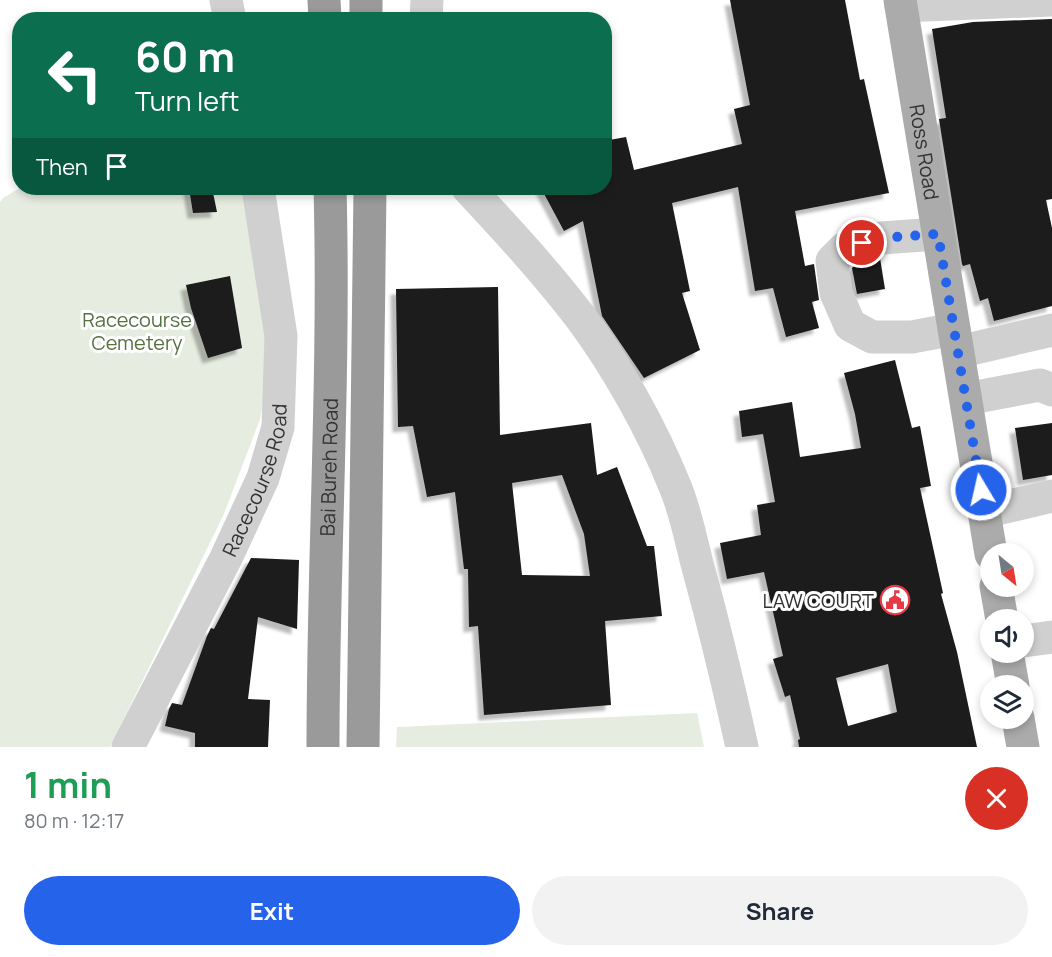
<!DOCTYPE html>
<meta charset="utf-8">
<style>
body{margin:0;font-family:Manrope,sans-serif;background:#f2f2f3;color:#1f2937;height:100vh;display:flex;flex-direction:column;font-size:22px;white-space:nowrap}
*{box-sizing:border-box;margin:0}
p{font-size:20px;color:#747a83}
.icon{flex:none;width:33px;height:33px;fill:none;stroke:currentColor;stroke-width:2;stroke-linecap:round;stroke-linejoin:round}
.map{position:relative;height:747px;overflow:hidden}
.sheet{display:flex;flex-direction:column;background:#fff;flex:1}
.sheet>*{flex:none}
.hud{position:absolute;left:12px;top:12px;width:600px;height:183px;border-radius:24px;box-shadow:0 3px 9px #0003;background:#0b6e4f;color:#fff;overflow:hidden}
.needle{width:39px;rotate:150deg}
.fabs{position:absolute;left:980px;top:543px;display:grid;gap:12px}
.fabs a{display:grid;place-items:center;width:54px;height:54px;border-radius:50%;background:#fff;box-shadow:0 3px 9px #0003;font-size:30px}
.pin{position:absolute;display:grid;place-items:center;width:51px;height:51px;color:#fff;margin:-26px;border:3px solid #fff;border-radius:50%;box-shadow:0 2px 6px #0007}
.me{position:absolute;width:66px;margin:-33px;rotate:351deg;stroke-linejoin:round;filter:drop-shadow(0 0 4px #0008)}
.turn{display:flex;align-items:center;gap:21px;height:126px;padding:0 24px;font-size:27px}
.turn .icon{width:78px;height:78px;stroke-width:2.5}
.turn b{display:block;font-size:42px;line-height:51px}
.then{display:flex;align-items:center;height:57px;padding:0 24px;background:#0003;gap:12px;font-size:22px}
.round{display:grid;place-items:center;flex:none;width:63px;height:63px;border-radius:32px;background:#f2f2f3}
.headline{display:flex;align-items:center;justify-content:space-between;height:102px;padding:0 24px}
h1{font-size:36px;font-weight:700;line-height:45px;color:#1e9e55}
.cta{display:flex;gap:12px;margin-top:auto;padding:12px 24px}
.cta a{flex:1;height:69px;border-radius:36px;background:#2563eb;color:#fff;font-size:24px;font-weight:700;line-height:69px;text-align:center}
.cta a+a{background:#f2f2f3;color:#1f2937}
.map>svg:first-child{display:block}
</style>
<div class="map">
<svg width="1052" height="747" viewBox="0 0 1052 747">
<defs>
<filter id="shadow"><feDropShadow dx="-5.5" dy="5.5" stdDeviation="1.5" flood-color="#0004"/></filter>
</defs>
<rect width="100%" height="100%" fill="#fff"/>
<!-- green -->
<g fill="#e6ecdf">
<polygon points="20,188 244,188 277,330 260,419 224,514 110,747 0,747 0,202 3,198"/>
<polygon points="697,713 704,747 396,747 397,727"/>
</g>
<!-- building -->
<g fill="#1a1a1a" fill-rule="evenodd" filter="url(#shadow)">
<polygon points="730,0 845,0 860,80 864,79 889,193 795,211 805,266 814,264 819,300 812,302 819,328 786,337 773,288 755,291 738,187 672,203 690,291 682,293 700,350 644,378 602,316 583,221 564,231 541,188 604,188 604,141 626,137 634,170 742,144 734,109 750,105"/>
<polygon points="1052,19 1052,199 1046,200 1052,228 1052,306 994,321 988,298 980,301 970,264 963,266 962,264 939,119 946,118 932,29 973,22"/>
<polygon points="189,188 212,188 217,212 193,213"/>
<polygon points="880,258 885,289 857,294 852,268 855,265"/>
<polygon points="230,276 242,348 208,358 191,308 186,285"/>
<path d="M498,287l2,148 91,-12 6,52 20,-8 30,79h7l8,70 -57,5 6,84 -127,10 -6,-89 -9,1 -1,-58h-4l-9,-77 -28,5 -14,-71 -15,1 -2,-138zM562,475l22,59 6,42 -68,-1 -10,-92z"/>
<path d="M895,360l17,68 8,-2 11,60 -11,2 23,105 -2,1 16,58 20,95h-178l-1,-7 2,-1 -10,-44 -5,2 -12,-38 10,-3 -19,-84 -37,7 -7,-36 41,-8 -4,-30 18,-3 -12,-68 -21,3 -3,-26 53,-9 8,55 61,-9 -6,-34 -11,-41zM888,664l9,48 -49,14 -12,-48z"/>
<polygon points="1052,423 1052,475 1023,480 1015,428"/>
<polygon points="251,558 299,560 297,629 258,617 248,699 270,700 268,747 195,747 195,733 165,726 169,709 172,703 182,705 207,636 211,628 214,629"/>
</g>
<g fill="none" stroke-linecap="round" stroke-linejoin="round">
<!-- minor -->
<g stroke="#d0d0d0" stroke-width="33">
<polyline points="226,0 230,20"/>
<polyline points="901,6 1052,0"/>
<polyline points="426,20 427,0"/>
<path d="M468,188c39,42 78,84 113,130 35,47 71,111 93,166 12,27 17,58 25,87 16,58 30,117 43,176"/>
<polyline points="938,234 881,238 845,248 832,261 836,293 850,325 872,337 912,337 954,329"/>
<polyline points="958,352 1052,330"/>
<polyline points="966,399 1040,385 1052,390"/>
<polyline points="984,512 1052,496"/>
<polyline points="1023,641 1052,637"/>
<path id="s1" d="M128,747l98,-189 37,-80 15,-51 3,-91 -23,-148"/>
</g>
<!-- major -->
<g stroke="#ababab" stroke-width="33">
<path id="s2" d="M900,0l91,554"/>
<polyline points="996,586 1002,620"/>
<polyline points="1007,652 1013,686"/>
<polyline points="1018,718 1023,747"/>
</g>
<!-- highway -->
<g stroke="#9a9a9a" stroke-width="33">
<polyline points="324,0 325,20"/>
<polyline points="366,0 366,20"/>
<path id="s3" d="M323,747c0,-186 12,-373 7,-559"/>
<polyline points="363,747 370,188"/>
</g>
</g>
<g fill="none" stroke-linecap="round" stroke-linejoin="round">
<!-- route -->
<polyline stroke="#2563eb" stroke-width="10" stroke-dasharray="0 18" points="862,243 881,238 938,234 981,490"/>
</g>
<!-- icons -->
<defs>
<g id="civic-ring" transform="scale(1.5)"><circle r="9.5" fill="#fff" stroke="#e63946" stroke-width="1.5"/><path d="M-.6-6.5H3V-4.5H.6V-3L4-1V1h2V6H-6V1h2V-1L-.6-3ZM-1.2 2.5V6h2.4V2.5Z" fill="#e63946"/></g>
</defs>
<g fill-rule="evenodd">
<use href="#civic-ring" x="895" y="600"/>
</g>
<g text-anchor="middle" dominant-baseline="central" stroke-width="6" stroke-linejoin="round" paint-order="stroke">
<!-- street labels -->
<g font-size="20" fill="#333" stroke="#fff">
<text stroke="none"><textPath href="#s2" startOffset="154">Ross Road</textPath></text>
<text stroke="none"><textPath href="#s3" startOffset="280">Bai Bureh Road</textPath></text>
<text stroke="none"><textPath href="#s1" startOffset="297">Racecourse Road</textPath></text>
</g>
<!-- park labels -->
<g font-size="20" fill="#56703f" stroke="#fff">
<text x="137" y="319">Racecourse<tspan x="137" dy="23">Cemetery</tspan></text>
</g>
<!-- poi labels -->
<g font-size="20" fill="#333" stroke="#fff" text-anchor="end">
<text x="874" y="600">LAW COURT</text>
</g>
</g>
</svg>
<div class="fabs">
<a><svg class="needle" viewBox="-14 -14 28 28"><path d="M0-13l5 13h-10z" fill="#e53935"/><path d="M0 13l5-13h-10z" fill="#747a83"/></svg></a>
<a><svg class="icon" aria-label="sound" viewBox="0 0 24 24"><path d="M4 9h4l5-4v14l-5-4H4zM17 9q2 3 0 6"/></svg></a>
<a><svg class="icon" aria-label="layers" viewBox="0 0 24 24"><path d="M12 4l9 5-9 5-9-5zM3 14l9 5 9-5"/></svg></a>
</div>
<div class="pin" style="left:862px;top:243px;background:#d93025"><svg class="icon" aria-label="arrive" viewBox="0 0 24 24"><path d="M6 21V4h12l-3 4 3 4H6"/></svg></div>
<svg class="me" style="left:981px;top:490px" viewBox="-20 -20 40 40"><circle r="17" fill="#2563eb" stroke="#fff" stroke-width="3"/><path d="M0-11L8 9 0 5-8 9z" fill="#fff"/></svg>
<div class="hud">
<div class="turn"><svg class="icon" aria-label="left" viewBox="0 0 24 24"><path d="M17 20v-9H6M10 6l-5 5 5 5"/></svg><div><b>60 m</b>Turn left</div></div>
<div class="then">Then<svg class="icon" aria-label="arrive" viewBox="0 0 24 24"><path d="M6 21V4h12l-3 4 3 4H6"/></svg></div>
</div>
</div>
<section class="sheet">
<div class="headline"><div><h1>1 min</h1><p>80 m · 12:17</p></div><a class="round" style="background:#d93025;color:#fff"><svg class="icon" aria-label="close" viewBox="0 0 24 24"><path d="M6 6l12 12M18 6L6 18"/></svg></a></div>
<div class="cta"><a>Exit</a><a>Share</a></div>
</section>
